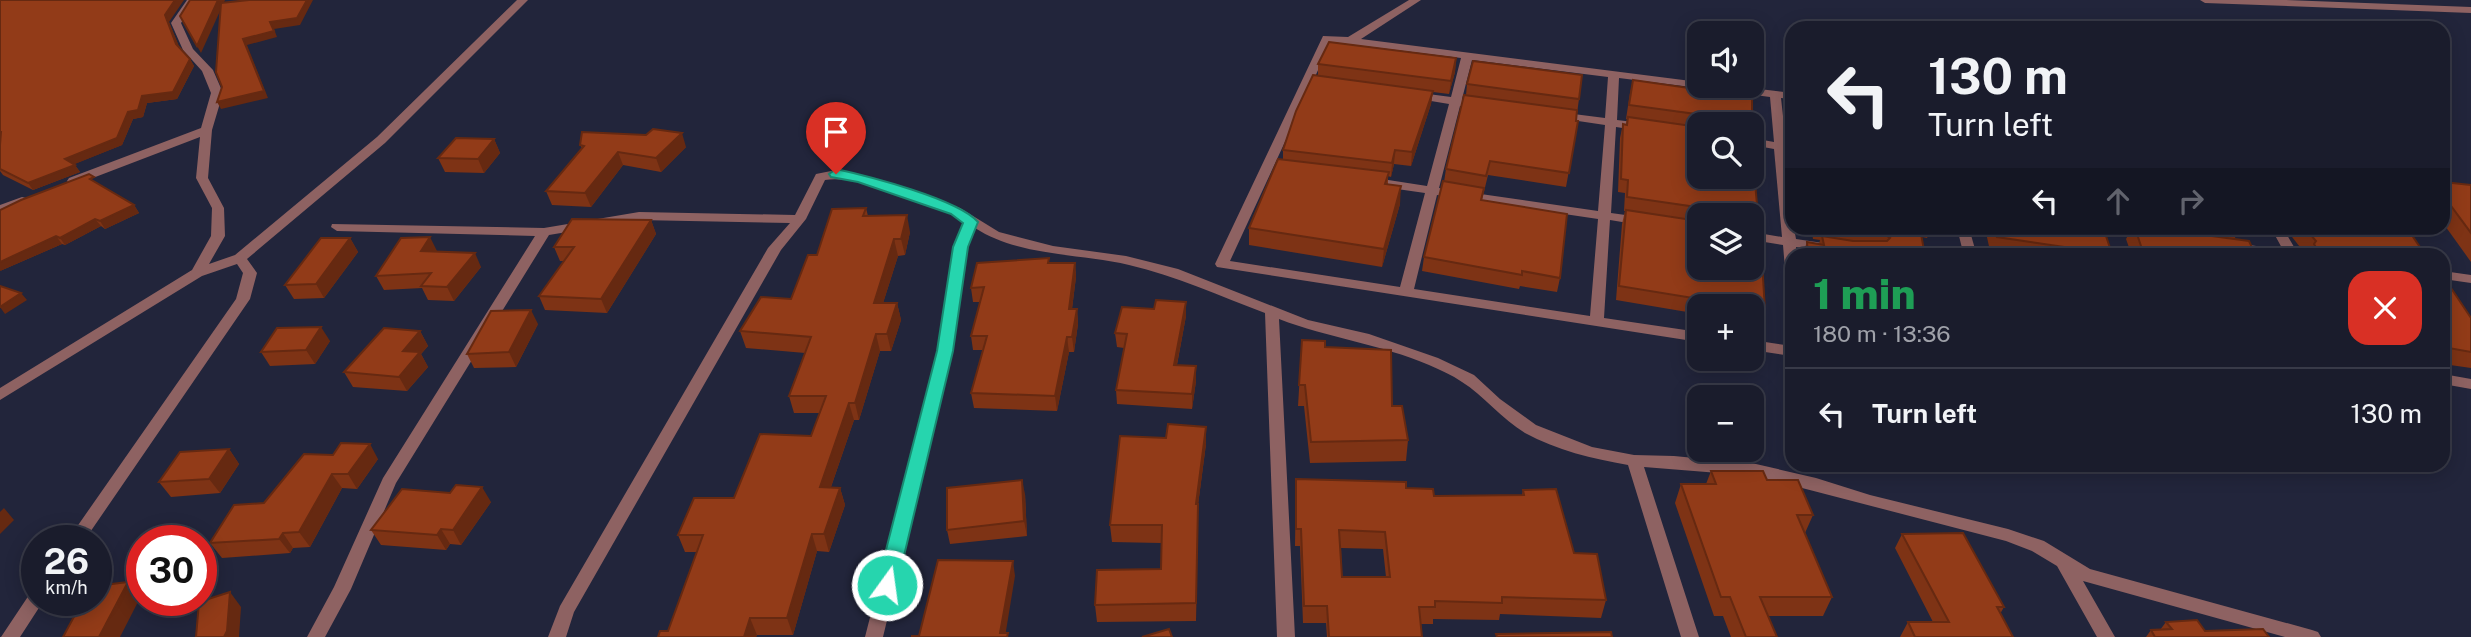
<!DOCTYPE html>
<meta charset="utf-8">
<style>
body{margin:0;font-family:"Public Sans",sans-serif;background:#272938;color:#f1f3f6;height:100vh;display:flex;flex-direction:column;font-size:26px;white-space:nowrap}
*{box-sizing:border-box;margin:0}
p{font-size:23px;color:#9fa1a9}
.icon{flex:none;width:38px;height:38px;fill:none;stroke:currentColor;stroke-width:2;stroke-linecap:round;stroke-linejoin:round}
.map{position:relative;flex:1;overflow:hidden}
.drawer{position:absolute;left:1785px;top:248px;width:665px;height:224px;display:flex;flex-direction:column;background:#1a1c2c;border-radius:21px;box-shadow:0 4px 18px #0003,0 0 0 2px #383a48}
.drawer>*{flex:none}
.hud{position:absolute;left:1785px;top:21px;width:665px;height:214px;border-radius:21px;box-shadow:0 4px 18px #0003,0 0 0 2px #383a48;background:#1a1c2c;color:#f1f3f6;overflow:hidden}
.buttons{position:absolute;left:1687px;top:21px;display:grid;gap:14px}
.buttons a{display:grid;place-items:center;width:77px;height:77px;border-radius:14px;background:#1a1c2c;box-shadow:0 4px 18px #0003,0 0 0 2px #383a48;font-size:35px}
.speed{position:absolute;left:21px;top:525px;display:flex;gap:14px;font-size:35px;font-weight:700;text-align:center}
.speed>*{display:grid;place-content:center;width:91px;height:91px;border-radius:50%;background:#1a1c2c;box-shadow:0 4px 18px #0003,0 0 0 2px #383a48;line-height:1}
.speed small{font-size:18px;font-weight:400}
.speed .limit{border:10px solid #d22;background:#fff;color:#111}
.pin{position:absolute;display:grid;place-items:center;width:60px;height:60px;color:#fff;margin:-72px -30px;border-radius:50% 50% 50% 0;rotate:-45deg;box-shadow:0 0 7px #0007}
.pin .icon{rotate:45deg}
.me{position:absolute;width:77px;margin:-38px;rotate:14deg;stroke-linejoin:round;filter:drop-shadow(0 0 5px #0008)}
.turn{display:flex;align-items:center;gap:24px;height:147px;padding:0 28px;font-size:32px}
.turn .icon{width:91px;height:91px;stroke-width:2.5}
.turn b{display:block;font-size:49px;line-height:60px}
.lanes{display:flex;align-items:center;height:66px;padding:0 28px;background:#0003;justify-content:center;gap:35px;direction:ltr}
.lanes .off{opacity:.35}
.round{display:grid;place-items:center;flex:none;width:74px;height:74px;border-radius:21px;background:#272938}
.headline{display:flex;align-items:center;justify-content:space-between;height:119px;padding:0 28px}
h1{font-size:42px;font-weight:800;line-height:52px;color:#1e9e55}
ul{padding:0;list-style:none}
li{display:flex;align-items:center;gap:21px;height:91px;padding:0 28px;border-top:2px solid #383a48}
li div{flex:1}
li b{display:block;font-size:26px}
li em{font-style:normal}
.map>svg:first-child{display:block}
</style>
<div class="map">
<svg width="2471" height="637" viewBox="0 0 2471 637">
<rect width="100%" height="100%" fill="#22253b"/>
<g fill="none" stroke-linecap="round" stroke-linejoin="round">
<!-- service -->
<g fill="#8e6262" fill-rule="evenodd">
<path d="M1409,0h12l-60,39 338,43v4h36l57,7v6l-11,-1 5,45 6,1v8l-5,-1 5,77h2l2,11 27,4 7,4 -7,4 -27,-4 1,9h-5v17l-7,-4 -2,-24 -31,-5v-8l30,5 -8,-88 -22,-4v-7l22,4 -4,-45 -61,-8 -5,-3 -5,2 -80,-10 -2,42 25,3 6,4 -6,4 -26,-4 -5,86 29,4 6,4 -6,4 -30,-5 -6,98 95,14v10l-482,-75 -2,-3 108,-228 25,1zM1331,42l130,16 -10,39 -38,-5 -6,3 6,3 36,6 -22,82 -58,-9 -6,4 6,4 56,8 -25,94 -170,-26zM1472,60l136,17 -3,41 -47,-6 -6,3 6,3 47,7 -7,86 -159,-23 21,-82 19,2 6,-3 -2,-2 -21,-4zM1437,195l161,24 -8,97 -176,-27z"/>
<polygon points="2200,0 2286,0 2471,7 2471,13 2205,3"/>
<polygon points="1957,228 1969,228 1977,256 1964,256"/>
<path d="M2090,228c17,-2 49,-4 62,7l-6,4 -50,-7z"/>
<path d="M2271,228h12l14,24 7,4c-19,0 -60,3 -75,-9l7,-4 47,7z"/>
<polygon points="2443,271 2471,275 2471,283 2443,279"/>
<polygon points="1752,340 1792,346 1792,356 1752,350"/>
<polygon points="2443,374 2471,379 2471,389 2443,384"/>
</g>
<!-- minor -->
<g fill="#8e6262" fill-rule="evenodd">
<polygon points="187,0 197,0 181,23 193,49 213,70 223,93 212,130 208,178 224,208 225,236 209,264 235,255 377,137 517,0 528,0 385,143 247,259 257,273 250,299 84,541 67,541 236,299 243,273 237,264 202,276 0,400 0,388 192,270 211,236 212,208 196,178 200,137 77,184 69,184 67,181 69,178 201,128 211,93 202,71 183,50 171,23"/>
<path d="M836,170l30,6 94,32 39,24 54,14 73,10 52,13 130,51 61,14 69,24 36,17 26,24 36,26 56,22 42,8 40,1 82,8 60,14 54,17 138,34 36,12 46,28 222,61 6,2 3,5h-36l-202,-56 32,56h-18l-40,-71 -25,-15 -26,-10 -250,-65 -112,-9 55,170h-18l-53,-172c-35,-6 -72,-15 -103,-32 -23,-14 -42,-38 -63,-51 -10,-7 -22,-12 -33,-17 -49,-21 -101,-27 -150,-46l16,318h-18l-12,-324c-45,-17 -89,-37 -136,-48 -50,-12 -109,-8 -154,-37l-8,19 -15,104 -69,286h-18l73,-286 15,-104 12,-25 -13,-8c-33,-11 -95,-40 -127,-34l-19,39 -25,31 -207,362 -8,25h-18l12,-31 208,-358 22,-25 -151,-3 -90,15 -153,248 -45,106 -26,48h-18l27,-50 49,-109 152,-242 -198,-5 -6,-4 1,-3 212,4 95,-16 156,3 21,-41z"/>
<polygon points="22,197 26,198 28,201 26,204 0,214 0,205"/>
<polygon points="37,590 37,600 44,600 20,637 1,637 31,592"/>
</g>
</g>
<!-- wall -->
<g fill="#7e3315" fill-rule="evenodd">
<polygon points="0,0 169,22 179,47 190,59 194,66 177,99 147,103 143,117 133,119 122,145 74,164 80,172 33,190 3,175 0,171"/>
<polygon points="1456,58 1455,72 1449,94 1433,92 1431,104 1411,166 1394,164 1391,177 1388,176 1388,184 1400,204 1382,267 1249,245 1249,228 1283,159 1283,150 1318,75 1318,64"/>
<path d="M1633,80l119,17v52l6,67 -3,11 10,83 -5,15 -8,-2v-17h-53v8l-83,-14 6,-76 3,-13h-1l1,-18 -7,-1 2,-54 3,-14h3l1,-5h-1l4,-26zM1699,124h53l-53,53zM1699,215h53l-53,53z"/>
<polygon points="1467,84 1579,99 1576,121 1578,121 1566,187 1488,175 1482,200 1560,278 1557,292 1520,286 1519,289 1422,271 1424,257 1444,182 1446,169 1466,95"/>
<polygon points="1791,97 1792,97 1792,143 1788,141 1786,113"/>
<polygon points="494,139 500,153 484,173 445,172 438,158"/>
<polygon points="580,145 686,147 661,172 623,165 591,207 552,205 546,191 582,148"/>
<polygon points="1792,148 1792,179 1790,154"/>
<polygon points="2443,182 2471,185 2471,262 2443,223"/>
<polygon points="98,184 134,205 139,213 105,229 101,226 65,245 62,244 0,271"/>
<polygon points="866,208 868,216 910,232 905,255 898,256 883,303 897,303 901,320 891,351 880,351 859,420 854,420 831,487 840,488 845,505 829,552 817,551 793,635 757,635 756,637 658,637 668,631 697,552 685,552 678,535 734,498 811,436 820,413 794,413 789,396 805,353 746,348 740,331 791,299"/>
<polygon points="651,220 656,234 607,313 545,310 539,296 564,261 560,261 554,247"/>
<polygon points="1811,228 1932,228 1927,238 1922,237 1925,256 1802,256 1807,242 1819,244 1820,240 1813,239"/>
<polygon points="1985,228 2086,228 2112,254 2111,256 2021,256 1990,251"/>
<polygon points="2132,228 2242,228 2234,239 2256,256 2132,256 2126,239"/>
<polygon points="2285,228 2407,228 2426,256 2307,256"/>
<polygon points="350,238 358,252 324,298 294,299 285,285"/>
<polygon points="437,251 481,267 454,301 428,300 422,288 384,290 376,276"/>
<polygon points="1049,258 1049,263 1075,263 1076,277 1072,309 1077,309 1078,324 1074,352 1069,352 1057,411 974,408 971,393 983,350 973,350 971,336 980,302 973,302 971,288"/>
<polygon points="2443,276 2471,318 2471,368 2443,364"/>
<polygon points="1186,302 1186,316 1177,365 1196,381 1192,409 1117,404 1116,390 1124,348 1117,347 1115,333 1154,309"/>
<polygon points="538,324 516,367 474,368 467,354"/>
<polygon points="420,331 428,346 421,354 428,367 407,391 353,387 344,372"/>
<polygon points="1302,340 1325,347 1392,406 1408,440 1406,461 1310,463 1304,406 1298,406"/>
<polygon points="330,341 315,364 270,366 261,352"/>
<polygon points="1206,444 1198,505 1196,621 1097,622 1095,605 1161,569 1161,543 1112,542 1110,525"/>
<polygon points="229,449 239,464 220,493 171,497 159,482"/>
<polygon points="304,454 378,459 357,489 342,488 310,547 293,548 290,553 222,558 210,543 264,503"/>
<polygon points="1711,471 1767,480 1813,515 1805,533 1832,597 1823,616 1768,616 1777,637 1731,637 1723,616 1714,616 1675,503 1681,484 1706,484"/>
<path d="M1296,479l110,9 28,8 88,-1 1,-5 51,63 32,47 -5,18 -101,-4 -1,6 -66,-1v5h-13l2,13h-95l-1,-14h-23l-3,-77h-5zM1341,548l42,1 3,28h-44z"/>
<polygon points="1025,494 1027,536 950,544 947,530"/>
<polygon points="491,502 461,545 450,544 446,550 381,545 371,530"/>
<polygon points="1902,534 2004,607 2000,614 2013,637 1900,637 1908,622 1933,622 1895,548"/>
<polygon points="2166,622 2205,631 2269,637 2146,637 2151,630 2160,630"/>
</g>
<!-- shaded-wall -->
<g fill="#662911">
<polygon points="175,0 184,0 169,22 181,51 176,44 165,15"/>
<polygon points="218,0 225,0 201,53 197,46"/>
<polygon points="307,0 313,0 300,25 274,29 277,37 247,45 268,98 221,109 217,102 243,39"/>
<polygon points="1456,58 1455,72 1449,94 1451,81"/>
<polygon points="190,59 194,66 177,99 147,103 143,117 133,119 122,145 70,166 65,159 128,112 142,96"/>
<polygon points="1433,91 1431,104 1411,166 1412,152"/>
<polygon points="682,133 686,147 661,172 656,158"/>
<polygon points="494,139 500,153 484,173 478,159"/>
<polygon points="1395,150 1394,164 1391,177 1392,163"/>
<polygon points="618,152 623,165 591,207 585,193"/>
<polygon points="75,165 80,172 33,190 28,183"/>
<polygon points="1401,186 1400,204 1382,267 1384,249"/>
<polygon points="134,205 139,213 105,229 100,221"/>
<polygon points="907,215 910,232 905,255 901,239"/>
<polygon points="1758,216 1754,230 1754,218"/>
<polygon points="95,219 101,226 65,245 60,238"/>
<polygon points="651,220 656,234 607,313 601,299"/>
<polygon points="56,236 62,244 0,271 0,262"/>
<polygon points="430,237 437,251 421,251"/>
<polygon points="350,238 358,252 324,298 316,284"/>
<polygon points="894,239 898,256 878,319 874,303"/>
<polygon points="475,253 481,267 454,301 447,287"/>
<polygon points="1075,263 1076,277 1070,324 1069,309"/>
<polygon points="21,293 27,300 5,314 0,307"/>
<polygon points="1186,302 1186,316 1174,380 1174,365"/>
<polygon points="897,303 901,320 891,351 887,334"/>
<polygon points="1077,309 1078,324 1074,352 1072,337"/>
<polygon points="531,310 538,324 516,367 509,352"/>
<polygon points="321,327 330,341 315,364 306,350"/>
<polygon points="420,331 428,346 421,354 428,367 407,391 399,377 403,351"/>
<polygon points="876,334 880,351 859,420 855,403"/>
<polygon points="1067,337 1069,352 1057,411 1055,396"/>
<polygon points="1196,366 1196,381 1192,409 1192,394"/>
<polygon points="849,403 854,420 825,504 820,487"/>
<polygon points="1206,427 1206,444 1198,505 1196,621 1196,504"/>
<polygon points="370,444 378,459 357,489 348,474"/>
<polygon points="229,449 239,464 220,493 209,479"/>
<polygon points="332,474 342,488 310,547 299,532"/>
<polygon points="1022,480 1025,494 1027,536 1024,521"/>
<polygon points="482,487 491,502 461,545 453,530"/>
<polygon points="840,488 845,505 829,552 824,534"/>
<polygon points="4,508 14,520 0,534 0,512"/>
<polygon points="441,529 450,544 446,550 437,535"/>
<polygon points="283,533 293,548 290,553 279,539"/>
<polygon points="812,534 817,551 793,635 787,618"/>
<polygon points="1013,561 1015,576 1005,637 1000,633"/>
<polygon points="128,582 141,596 120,637 99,637"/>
<polygon points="230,592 241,607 239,637 224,637"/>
<polygon points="750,618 757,635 756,637 744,637"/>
</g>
<!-- building -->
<g fill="#923b18" stroke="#662911" stroke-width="2" fill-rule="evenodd">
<polygon points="0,0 175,0 165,15 176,44 190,59 173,92 142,96 138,110 128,112 117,138 65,159 75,165 28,183 0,169 0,145 1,132 0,132"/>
<polygon points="190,0 218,0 197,46 180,16"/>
<polygon points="249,0 307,0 297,18 270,22 274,31 243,39 264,91 217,102 222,87 216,72 221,3"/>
<polygon points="1329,42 1456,58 1451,81 1318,64"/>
<polygon points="1473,61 1582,75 1579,99 1467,84"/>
<polygon points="1313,75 1433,91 1412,152 1395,150 1392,163 1283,150 1296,111"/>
<polygon points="1633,80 1752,97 1752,149 1758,216 1754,218 1754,226 1760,229 1765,310 1752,308 1752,306 1742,306 1619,286 1626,210 1699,221 1699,268 1752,268 1752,215 1705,215 1703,208 1627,197 1628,180 1621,179 1623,124 1627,125 1628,117 1699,127 1699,177 1752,177 1752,124 1705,124 1703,115 1629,105"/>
<polygon points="1464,95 1577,110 1576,121 1578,121 1569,173 1490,161 1486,176 1446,169"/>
<polygon points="653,129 682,133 656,158 618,152 585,193 546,191 584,146 580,145 582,132 646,135"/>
<polygon points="456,138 494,139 478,159 438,158"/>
<polygon points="1278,159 1389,172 1385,184 1401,186 1384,249 1249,228"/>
<polygon points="89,174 94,177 90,179 134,205 100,221 95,219 60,238 56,236 0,262 0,210 21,200"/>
<polygon points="1443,181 1484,188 1481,200 1567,214 1560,278 1522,271 1522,275 1424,257"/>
<polygon points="2443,182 2471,185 2471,233 2443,195"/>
<polygon points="866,208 863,216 907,215 901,239 894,239 874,303 897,303 887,334 876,334 855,403 849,403 820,487 840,488 824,534 812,534 787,618 750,618 744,637 658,637 660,631 668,631 703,535 678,535 694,498 734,498 760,434 811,436 826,396 789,396 811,337 740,331 761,297 791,299 808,255 817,255 832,209"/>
<polygon points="572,219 651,220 601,299 539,296 574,247 554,247"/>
<polygon points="1853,228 1920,228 1925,256 1808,256 1807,242 1824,245 1822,236 1853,241 1887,241 1890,238 1881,232"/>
<polygon points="1994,228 2086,228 2104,230 2112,254 1997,237"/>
<polygon points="2135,228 2152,228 2249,241 2256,256 2162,256 2143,252"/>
<polygon points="2305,228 2407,228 2426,256 2321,256 2314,244 2316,241"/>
<polygon points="430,237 421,251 475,253 447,287 421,286 431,273 376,276 401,238"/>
<polygon points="321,238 350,238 316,284 285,285"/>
<polygon points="1049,258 1048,263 1075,263 1069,309 1077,309 1072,337 1067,337 1055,396 971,393 987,336 971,336 984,287 971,288 977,263"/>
<polygon points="2443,276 2471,318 2471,352 2443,347"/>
<polygon points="0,286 21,293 0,307"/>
<polygon points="1156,300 1186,302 1174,365 1196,366 1192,394 1116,390 1127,334 1115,333 1122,307 1154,309"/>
<polygon points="531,310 509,352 467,354 491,311"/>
<polygon points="321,327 306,350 261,352 277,328"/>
<polygon points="384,328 420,331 403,351 420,352 399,377 344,372"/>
<polygon points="1302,340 1325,341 1325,347 1391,350 1392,406 1402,406 1408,440 1311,442 1305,385 1299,385"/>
<polygon points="1168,424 1206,427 1196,504 1198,504 1196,603 1095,605 1097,570 1161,569 1162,525 1110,525 1120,436 1166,438"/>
<polygon points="341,443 370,444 348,474 332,474 299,532 283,533 279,539 210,543 234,505 264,503 304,454 333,455"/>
<polygon points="229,449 209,479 159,482 180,452"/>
<polygon points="1711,471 1763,471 1767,480 1798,480 1813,515 1797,515 1832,597 1760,597 1777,637 1746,637 1730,597 1721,597 1681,484 1716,484"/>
<path d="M1296,479l110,3v6l27,1 1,7 90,-1 -1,-5 33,-1 18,64 23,1 9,46 -104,-3v6l-67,-2v6h-16l3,30h-93l-2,-31h-23l-3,-77h-5zM1339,530l46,2 5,45h-48z"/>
<polygon points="1022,480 1024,521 947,530 947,488"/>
<polygon points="456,485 482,487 453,530 441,529 437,535 371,530 402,489 450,493"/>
<polygon points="1963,533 2004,607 1997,607 2013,637 1915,637 1908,622 1949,622 1902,534"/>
<polygon points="938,560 1013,561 1000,633 1008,633 1007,637 912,637 912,636 919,636"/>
<polygon points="128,582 99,637 63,637 83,600 96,600 96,586"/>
<polygon points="230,592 227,631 224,637 196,637 199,602"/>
<polygon points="2197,620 2205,631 2263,629 2269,637 2155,637 2151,630 2172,629 2166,622"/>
<polygon points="1169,629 1172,637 1142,637"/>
<polygon points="1611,632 1612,637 1497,637 1496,634"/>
</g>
<!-- route -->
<path fill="#26d5ae" stroke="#198a71" stroke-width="2" d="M836,169c32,7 122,30 142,53l-10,25 -15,104 -56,234 -3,5 -7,3 -7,-3 -3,-5 60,-234 16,-104 10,-24 -12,-9 -93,-32 -27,-5 -2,-3z"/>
</svg>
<div class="buttons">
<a><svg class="icon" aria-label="sound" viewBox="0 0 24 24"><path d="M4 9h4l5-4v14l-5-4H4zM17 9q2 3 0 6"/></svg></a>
<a><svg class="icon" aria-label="search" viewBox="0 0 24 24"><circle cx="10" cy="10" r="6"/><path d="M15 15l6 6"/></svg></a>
<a><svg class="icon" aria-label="layers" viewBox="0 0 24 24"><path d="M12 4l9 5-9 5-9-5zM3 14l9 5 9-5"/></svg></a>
<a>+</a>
<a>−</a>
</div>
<div class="speed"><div>26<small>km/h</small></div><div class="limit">30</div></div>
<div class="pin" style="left:836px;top:174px;background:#d93025"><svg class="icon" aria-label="arrive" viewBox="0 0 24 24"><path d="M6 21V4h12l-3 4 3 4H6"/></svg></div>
<svg class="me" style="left:887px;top:585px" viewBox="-20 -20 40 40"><circle r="17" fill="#26d5ae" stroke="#fff" stroke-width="3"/><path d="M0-11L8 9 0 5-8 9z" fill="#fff"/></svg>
<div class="hud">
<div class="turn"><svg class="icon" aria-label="left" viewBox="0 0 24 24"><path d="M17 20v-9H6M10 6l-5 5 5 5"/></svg><div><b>130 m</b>Turn left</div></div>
<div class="lanes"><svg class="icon" aria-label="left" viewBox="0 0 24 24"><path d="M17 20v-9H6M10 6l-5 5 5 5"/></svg><svg class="icon off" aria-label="ahead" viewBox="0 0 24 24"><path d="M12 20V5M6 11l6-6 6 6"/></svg><svg class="icon off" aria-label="right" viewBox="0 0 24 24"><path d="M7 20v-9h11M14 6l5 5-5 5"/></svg></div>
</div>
<section class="drawer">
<div class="headline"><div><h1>1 min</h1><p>180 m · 13:36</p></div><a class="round" style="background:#d93025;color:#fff"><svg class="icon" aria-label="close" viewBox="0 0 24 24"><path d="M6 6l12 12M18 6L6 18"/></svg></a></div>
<ul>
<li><svg class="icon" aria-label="left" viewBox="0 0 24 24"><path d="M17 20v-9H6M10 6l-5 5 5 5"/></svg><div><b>Turn left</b></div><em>130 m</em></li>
</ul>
</section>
</div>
